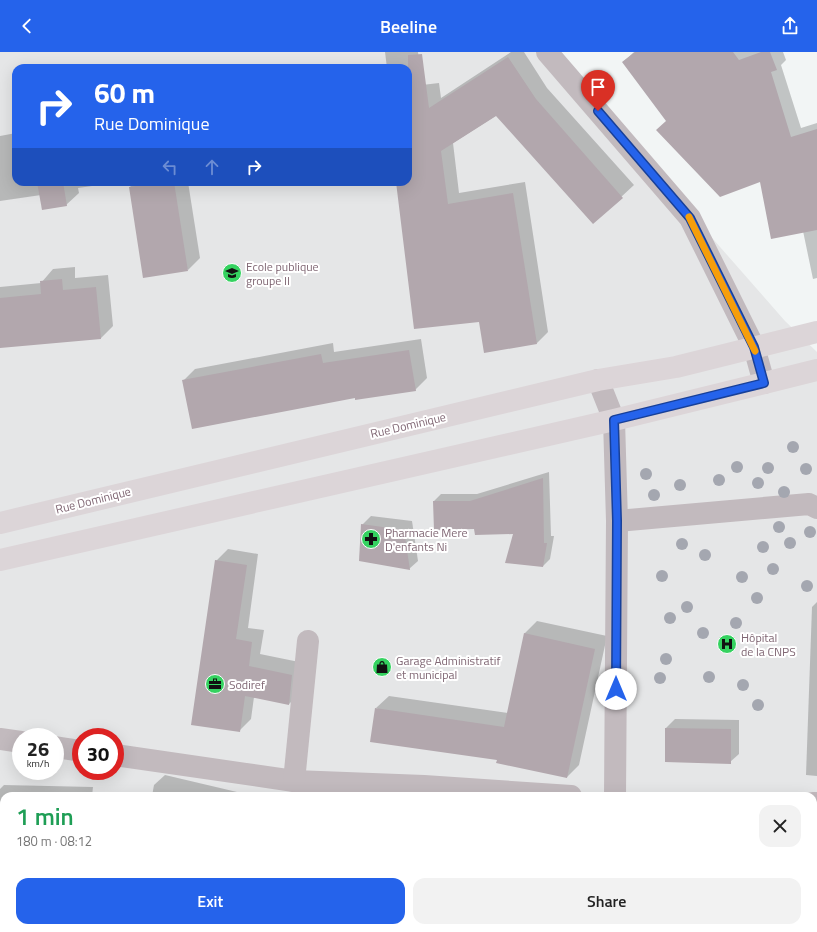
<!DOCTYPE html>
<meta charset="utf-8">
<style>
body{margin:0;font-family:"Titillium Web",sans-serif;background:#f2f2f2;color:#222;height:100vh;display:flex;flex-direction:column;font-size:15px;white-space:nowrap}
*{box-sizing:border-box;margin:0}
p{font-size:13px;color:#767676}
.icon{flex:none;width:22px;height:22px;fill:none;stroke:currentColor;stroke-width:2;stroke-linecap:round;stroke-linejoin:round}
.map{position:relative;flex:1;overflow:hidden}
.sheet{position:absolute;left:0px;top:740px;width:817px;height:140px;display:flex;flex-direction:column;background:#fff;border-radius:12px 12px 0 0;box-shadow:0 4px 16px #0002}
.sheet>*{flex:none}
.hud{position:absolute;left:12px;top:12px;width:400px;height:122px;border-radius:12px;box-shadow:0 4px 16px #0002;background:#2563eb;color:#fff;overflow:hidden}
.speed{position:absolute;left:12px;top:676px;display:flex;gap:8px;font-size:20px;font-weight:700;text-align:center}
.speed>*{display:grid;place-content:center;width:52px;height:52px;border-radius:50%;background:#fff;box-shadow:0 4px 16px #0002;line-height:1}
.speed small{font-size:10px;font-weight:400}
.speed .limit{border:6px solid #d22;background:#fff;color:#111}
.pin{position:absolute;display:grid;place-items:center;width:34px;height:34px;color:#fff;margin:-41px -17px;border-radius:50% 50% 50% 0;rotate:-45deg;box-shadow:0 0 4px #0007}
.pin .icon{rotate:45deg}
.me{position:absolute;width:44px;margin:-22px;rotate:0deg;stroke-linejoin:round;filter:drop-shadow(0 0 3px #0008)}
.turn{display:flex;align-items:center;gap:14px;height:84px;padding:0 16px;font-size:18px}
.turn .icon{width:52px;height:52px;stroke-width:2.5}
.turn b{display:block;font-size:28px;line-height:34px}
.lanes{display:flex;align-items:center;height:38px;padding:0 16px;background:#0003;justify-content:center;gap:20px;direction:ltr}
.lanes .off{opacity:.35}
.round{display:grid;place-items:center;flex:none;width:42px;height:42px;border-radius:12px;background:#f2f2f2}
.headline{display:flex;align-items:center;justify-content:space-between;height:68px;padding:0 16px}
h1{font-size:24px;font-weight:600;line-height:30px;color:#1e9e55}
.primary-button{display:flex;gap:8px;margin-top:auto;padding:8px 16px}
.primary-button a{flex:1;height:46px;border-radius:12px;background:#2563eb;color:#fff;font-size:16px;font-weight:600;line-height:46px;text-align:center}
.primary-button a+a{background:#f2f2f2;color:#222}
header{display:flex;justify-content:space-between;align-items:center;height:52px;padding:0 16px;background:#2563eb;color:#fff;font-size:18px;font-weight:600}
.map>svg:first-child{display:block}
</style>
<header><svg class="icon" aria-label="back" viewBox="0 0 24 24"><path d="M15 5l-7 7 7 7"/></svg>Beeline<svg class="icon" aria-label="share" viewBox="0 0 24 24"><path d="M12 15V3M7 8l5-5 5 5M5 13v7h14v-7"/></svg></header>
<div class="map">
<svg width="817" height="880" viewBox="0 0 817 880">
<rect width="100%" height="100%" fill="#f2f5f5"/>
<!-- built -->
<path fill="#e5e6e7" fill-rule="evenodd" d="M0,0h549l236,269 32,31v580h-817zM16,16h392v114h-392zM21,685h34v34h-34zM81,685h34v34h-34zM4,744h809v132h-809z"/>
<!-- shadow -->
<g fill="#0003">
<polygon points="385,0 418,0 422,33 439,31 441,46 511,0 524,0 547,36 634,133 593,171 497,63 453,91 459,141 525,130 548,280 537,291 479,269 396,130 408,130 408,16 387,16"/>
<polygon points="634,0 783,0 786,8 781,13 801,76 817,71 817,226 813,227 803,179 761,128 667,68 623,10"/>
<polygon points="16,81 16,130 102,130 99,133 78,136 79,141 66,153 41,143 0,149 0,84"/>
<polygon points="135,130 188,130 200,206 188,218 130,135"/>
<polygon points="75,215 75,226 108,223 113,274 101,286 0,295 0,235 41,231 53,217"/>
<polygon points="421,287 427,326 415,338 183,329 195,317 333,291 334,300"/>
<polygon points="549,420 551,484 554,484 550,507 543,514 514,481 475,476 434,449 441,442 477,442"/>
<polygon points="371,464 412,469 418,509 409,517 362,473"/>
<polygon points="228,497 258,502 248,576 264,578 260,602 304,611 301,640 289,652 254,645 251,667 239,679 216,509"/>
<polygon points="817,550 817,724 806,723 812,555"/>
<polygon points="537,569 607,584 579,713 567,725 498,708 376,656 389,644 508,661 525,581"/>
<polygon points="675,667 739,668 739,702 730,710 666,676"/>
<polygon points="165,723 254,744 152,744 154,733"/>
<polygon points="4,733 93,735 92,744 4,744 4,805 0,805 0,737"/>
<polygon points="813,800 817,800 817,867 813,866"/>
<polygon points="4,857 4,876 103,876 103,880 0,880 0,858"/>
<polygon points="138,876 185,876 202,880 137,880"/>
<polygon points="353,876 507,876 506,880 352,880"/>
<polygon points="592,876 670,876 677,880 589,880"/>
</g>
<!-- building -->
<g fill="#b2a7ad">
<polygon points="635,0 733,0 739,8 761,0 770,0 777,18 771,20 791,85 817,77 817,178 771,187 760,130 720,145 656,78 666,69 622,10"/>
<polygon points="422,2 429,56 508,5 536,47 623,146 593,172 496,64 441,99 448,152 513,141 537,292 484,301 479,270 414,277 396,130 408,130 408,3"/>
<polygon points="37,130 63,130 67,154 42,158"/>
<polygon points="162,130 174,130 188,219 143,226 129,135"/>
<polygon points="62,227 63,238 96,235 101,287 0,296 0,246 41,242 40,229"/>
<polygon points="409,298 416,339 355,348 355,346 192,377 182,328 321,302 323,311"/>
<polygon points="543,426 544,491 547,491 543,515 505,511 513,482 475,483 474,477 434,478 433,449 470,449"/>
<polygon points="361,472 404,478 410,518 359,509"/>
<polygon points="215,508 247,513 236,587 252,590 249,614 292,623 289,653 245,644 240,680 191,673"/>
<polygon points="524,581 595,597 567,726 496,711 497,708 370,690 375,656 504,675"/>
<polygon points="665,676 731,677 731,712 665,710"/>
</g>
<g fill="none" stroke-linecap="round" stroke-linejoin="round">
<!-- minor -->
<g stroke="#c2babe" stroke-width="22">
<polyline points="547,0 690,166 754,295 764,331"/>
<polyline points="598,328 614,368 617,469 615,744"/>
<polyline points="617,469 809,452 817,456"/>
<polyline points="0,687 21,690"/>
<polyline points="55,695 81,699"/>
<polyline points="115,703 294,729 424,734 571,744"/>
<polyline points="294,729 308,589"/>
<polyline points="813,751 817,751"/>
</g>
<!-- major -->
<g stroke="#dcd5d8" stroke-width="22">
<polyline points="0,471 598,328 676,315 817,280"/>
<polyline points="0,508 614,368 817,318"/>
</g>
</g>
<!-- trees -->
<g fill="#a4a7b0">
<circle cx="793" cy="395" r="6"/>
<circle cx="737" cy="415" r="6"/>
<circle cx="768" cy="416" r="6"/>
<circle cx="806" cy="417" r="6"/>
<circle cx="646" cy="422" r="6"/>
<circle cx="719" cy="428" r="6"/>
<circle cx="758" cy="431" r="6"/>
<circle cx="680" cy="433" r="6"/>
<circle cx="784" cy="440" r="6"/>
<circle cx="654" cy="443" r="6"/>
<circle cx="779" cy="475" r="6"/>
<circle cx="810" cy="480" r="6"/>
<circle cx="790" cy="491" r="6"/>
<circle cx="682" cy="492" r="6"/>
<circle cx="763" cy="495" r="6"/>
<circle cx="705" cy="503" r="6"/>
<circle cx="773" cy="517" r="6"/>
<circle cx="662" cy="524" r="6"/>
<circle cx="742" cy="525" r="6"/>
<circle cx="807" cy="534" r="6"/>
<circle cx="757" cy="546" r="6"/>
<circle cx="687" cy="555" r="6"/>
<circle cx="670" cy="566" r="6"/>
<circle cx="736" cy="571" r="6"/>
<circle cx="703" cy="581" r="6"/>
<circle cx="666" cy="607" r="6"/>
<circle cx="709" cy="625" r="6"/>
<circle cx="660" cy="626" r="6"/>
<circle cx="743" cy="633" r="6"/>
<circle cx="758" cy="653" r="6"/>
</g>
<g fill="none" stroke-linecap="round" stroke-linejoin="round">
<!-- route casing -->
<g stroke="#184099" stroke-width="10">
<polyline id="route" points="598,59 690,166 754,295 764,331 614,368 617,469 616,637"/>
</g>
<!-- route -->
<use href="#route" stroke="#2563eb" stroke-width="7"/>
<!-- slow -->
<polyline stroke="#f59e0b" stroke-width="7" points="689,165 755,299"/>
</g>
<!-- icons -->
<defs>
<g id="school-disc" transform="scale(1)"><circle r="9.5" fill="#35d260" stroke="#fff"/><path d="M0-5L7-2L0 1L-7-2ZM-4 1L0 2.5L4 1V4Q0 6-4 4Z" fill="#111"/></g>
<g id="pharmacy-disc" transform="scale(1)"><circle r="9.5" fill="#35d260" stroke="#fff"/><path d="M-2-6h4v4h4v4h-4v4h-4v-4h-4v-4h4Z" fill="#111"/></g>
<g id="hospital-disc" transform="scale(1)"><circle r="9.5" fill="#35d260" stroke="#fff"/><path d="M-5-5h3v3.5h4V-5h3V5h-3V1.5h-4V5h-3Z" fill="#111"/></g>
<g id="shop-disc" transform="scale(1)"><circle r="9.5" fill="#35d260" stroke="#fff"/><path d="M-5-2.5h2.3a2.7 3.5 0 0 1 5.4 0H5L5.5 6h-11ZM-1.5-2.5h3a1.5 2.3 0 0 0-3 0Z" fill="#111"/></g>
<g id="office-disc" transform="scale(1)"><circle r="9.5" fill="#35d260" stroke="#fff"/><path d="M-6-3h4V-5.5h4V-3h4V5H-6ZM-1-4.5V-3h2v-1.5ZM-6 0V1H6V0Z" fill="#111"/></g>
</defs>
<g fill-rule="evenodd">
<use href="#school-disc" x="232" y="221"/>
<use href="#pharmacy-disc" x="371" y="487"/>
<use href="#hospital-disc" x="727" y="592"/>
<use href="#shop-disc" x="382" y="615"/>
<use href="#office-disc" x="215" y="632"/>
</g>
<g text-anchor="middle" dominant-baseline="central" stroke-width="4" stroke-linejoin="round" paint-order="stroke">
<!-- poi labels -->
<g font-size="12" fill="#806774" stroke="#fff" text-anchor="start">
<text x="246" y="214">Ecole publique<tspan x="246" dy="14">groupe II</tspan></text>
<text x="385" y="480">Pharmacie Mere<tspan x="385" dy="14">D'enfants Ni</tspan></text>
<text x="741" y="585">Hôpital<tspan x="741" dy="14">de la CNPS</tspan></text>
<text x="396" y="608">Garage Administratif<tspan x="396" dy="14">et municipal</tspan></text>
<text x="229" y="632">Sodiref</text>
</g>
<!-- street labels -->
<g font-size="12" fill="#806774" stroke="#fff">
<text transform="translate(408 373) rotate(-13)">Rue Dominique</text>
<text transform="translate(93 448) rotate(-14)">Rue Dominique</text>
</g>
</g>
</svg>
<div class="speed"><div>26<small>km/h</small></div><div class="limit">30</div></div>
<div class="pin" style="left:598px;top:59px;background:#d93025"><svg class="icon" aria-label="arrive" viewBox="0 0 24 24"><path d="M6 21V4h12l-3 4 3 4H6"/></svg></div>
<svg class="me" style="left:616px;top:637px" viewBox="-20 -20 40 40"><circle r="19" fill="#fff"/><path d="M0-13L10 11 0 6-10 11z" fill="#2563eb"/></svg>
<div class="hud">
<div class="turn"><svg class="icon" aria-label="right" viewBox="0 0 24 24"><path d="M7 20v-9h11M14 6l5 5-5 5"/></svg><div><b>60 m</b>Rue Dominique</div></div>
<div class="lanes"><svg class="icon off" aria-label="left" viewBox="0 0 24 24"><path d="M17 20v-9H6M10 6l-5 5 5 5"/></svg><svg class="icon off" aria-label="ahead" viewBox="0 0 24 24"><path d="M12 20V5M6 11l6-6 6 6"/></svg><svg class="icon" aria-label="right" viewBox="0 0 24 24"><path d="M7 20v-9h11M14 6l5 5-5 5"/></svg></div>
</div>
<section class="sheet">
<div class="headline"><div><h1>1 min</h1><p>180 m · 08:12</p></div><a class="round"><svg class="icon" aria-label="close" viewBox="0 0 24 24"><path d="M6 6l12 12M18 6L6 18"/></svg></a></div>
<div class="primary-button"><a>Exit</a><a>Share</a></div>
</section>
</div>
